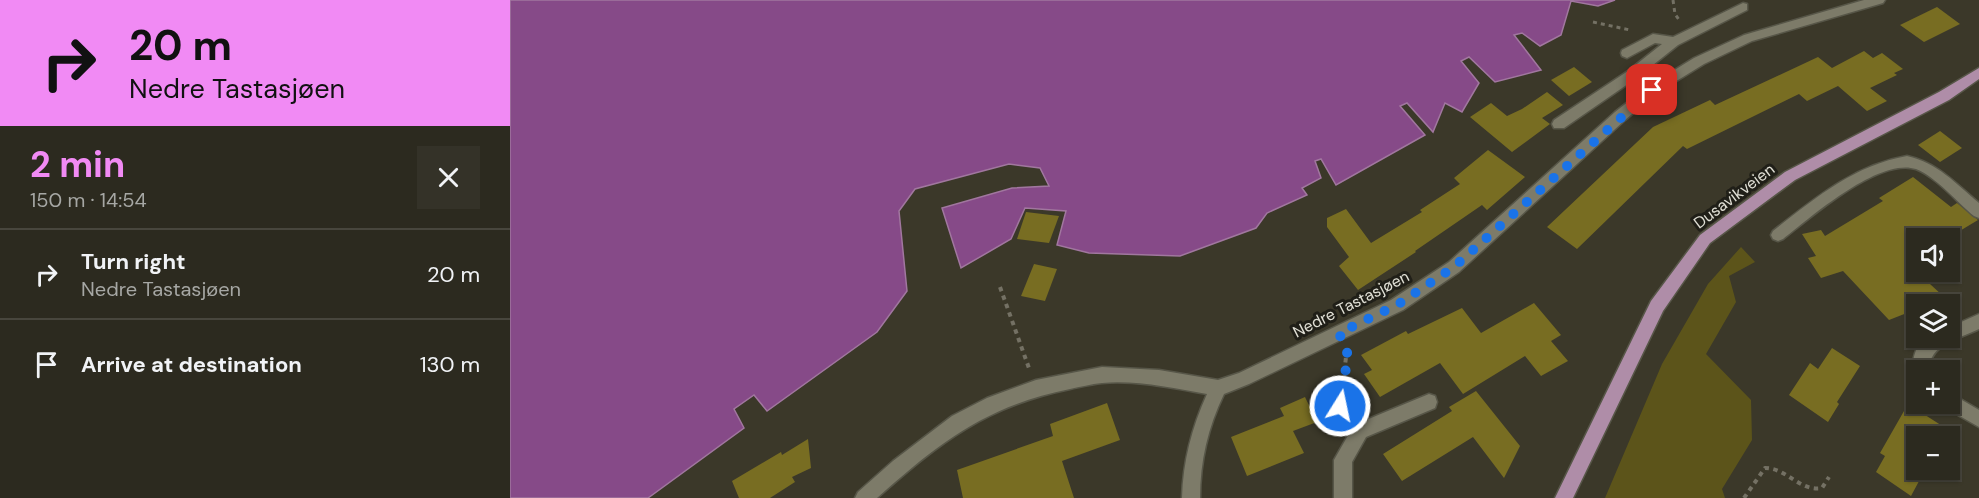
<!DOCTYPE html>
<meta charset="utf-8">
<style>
body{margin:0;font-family:"DM Sans",sans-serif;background:#343228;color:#f1f3f6;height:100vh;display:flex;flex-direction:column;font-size:22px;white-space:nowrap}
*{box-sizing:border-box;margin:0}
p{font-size:20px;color:#a6a7a4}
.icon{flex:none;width:33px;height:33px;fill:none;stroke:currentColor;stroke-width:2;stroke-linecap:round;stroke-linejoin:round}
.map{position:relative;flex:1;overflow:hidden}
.side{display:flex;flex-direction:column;background:#2c2a1f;width:510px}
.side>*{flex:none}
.top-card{background:#f18af4;color:#111;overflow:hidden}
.tools{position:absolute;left:1396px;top:228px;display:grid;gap:12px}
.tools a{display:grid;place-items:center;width:54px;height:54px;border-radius:0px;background:#2c2a1f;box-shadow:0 2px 4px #0004,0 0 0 2px #48463d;font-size:30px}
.pin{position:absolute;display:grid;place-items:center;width:51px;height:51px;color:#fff;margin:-26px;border-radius:12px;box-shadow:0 3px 9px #0006}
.me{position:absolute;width:66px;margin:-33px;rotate:10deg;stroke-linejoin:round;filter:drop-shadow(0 0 4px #0008)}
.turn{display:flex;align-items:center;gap:21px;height:126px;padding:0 30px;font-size:27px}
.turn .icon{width:78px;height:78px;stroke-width:2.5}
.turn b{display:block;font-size:42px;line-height:51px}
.round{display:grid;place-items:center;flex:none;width:63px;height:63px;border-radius:0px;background:#343228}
.summary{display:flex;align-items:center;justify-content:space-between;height:102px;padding:0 30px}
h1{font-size:36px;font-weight:700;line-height:45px;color:#f18af4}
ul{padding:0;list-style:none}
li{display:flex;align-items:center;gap:18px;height:90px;padding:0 30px;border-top:2px solid #48463d}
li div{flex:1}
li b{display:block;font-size:22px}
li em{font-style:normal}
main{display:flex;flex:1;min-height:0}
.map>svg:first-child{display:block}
</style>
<main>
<section class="side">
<div class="top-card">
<div class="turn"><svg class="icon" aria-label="right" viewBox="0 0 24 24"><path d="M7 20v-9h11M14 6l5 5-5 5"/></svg><div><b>20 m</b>Nedre Tastasjøen</div></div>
</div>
<div class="summary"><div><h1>2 min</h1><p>150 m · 14:54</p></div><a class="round"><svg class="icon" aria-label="close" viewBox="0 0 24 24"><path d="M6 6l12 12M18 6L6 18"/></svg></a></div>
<ul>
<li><svg class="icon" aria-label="right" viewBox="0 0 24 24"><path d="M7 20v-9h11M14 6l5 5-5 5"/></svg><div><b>Turn right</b><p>Nedre Tastasjøen</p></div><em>20 m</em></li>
<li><svg class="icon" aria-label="arrive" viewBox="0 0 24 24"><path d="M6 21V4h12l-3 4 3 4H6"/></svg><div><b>Arrive at destination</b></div><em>130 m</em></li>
</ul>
</section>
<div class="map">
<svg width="1469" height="498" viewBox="0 0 1469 498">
<rect width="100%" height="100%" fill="#3b3829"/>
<!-- green -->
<polygon fill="#5c541a" points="1231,247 1245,262 1219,276 1226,302 1196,354 1241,400 1242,440 1212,489 1215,498 1095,498 1152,364 1198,284"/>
<!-- water -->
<polygon fill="#864a88" stroke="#a1779f" stroke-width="1.5" points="0,0 1105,0 1088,6 1061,1 1051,35 1030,46 1012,33 1004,35 1031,70 985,82 959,57 951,61 969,83 952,112 935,103 923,132 897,103 890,106 915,135 826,185 811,159 805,161 811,178 792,188 797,195 757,213 746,228 670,256 579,253 547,245 556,211 515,208 501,239 451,268 432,208 502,188 539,186 530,168 499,164 405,189 389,211 397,291 367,332 257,411 244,395 224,409 234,428 138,498 0,498"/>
<!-- building -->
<g fill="#786d22">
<polygon points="1427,7 1450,24 1414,42 1390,25"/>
<polygon points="1354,51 1363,58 1372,53 1393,69 1384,73 1387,75 1360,88 1377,101 1357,111 1328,86 1297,101 1289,94 1177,149 1173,146 1067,249 1037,227 1143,127 1200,100 1205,105 1308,57 1322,68"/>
<polygon points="1064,67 1082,82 1059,96 1041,80"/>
<polygon points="1037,92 1053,105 1032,118 1040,124 1002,152 960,117 981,103 997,116 1012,109"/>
<polygon points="1430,131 1452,148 1430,162 1408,145"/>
<polygon points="978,150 1015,177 977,210 972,205 905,251 906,252 848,290 829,266 839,257 817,227 817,218 836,209 861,243 912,212 910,210 950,184 944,178"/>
<polygon points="1403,177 1441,207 1447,203 1468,220 1438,238 1407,238 1407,272 1433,296 1429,298 1436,304 1407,304 1407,309 1379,320 1333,271 1311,278 1298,258 1306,256 1292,234 1311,230 1315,236 1373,201 1369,198"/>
<polygon points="516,212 549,216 539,243 507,239"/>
<polygon points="524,264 547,269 535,301 511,296"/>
<polygon points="1024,303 1051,335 1041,341 1058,361 1031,376 1015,356 953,394 930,363 870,397 854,374 862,370 851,355 896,331 898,334 952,308 971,333"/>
<polygon points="1322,348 1350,366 1327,402 1329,404 1318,422 1279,395 1300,363 1308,369"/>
<polygon points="966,391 1010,446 994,478 963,437 892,481 873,454 942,411 939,407"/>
<polygon points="795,397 807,422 783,431 794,453 737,476 721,437 774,416 770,408"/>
<polygon points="597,403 610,440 552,461 564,498 453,498 447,470 543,436 540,424"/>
<polygon points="1398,404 1437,429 1433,436 1407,436 1407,470 1415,470 1401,496 1366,472 1375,456 1370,453"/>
<polygon points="298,439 301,468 282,477 285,482 260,498 229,498 222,481 271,452 272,455"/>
</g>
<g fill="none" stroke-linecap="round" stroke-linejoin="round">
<!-- minor casing -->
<g stroke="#575648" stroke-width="3">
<g id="minor">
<path d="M1354,0h21l-2,3 -131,38 -48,23 -47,29 -32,27 -166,152 -56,38 -154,74 -25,10c-16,33 -24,67 -24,104h-18c1,-37 10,-71 25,-104 -34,-6 -71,-14 -105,-11 -11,1 -22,4 -32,6 -84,17 -130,53 -193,109h-22l3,-6 35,-31 59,-45 35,-18 49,-18 66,-13 57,3 59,10 21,-7 152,-73 58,-38 166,-150 32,-25 47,-29 50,-23z"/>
<polygon points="1233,3 1237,4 1237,10 1168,45 1128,77 1054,128 1044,128 1042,124 1044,120 1118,71 1152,44 1145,43 1117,58 1112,56 1111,53 1112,50 1143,34 1163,37"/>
<path d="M1397,156c31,7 48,27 72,47v15l-5,-2c-16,-13 -39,-40 -58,-47 -37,-12 -105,48 -133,70l-5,2 -5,-2 -2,-4 2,-4c41,-32 81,-66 134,-75z"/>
<path d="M1469,314v15c-20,10 -50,15 -50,41h-12v6l-2,-1c-5,-11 0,-35 15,-37 6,-2 14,0 20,0v-11z"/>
<polygon points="1440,393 1469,410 1469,427 1434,407 1433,404 1440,404"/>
<polygon points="919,394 925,396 927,402 925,408 856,437 842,462 842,498 824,498 824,460 844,425"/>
</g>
</g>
<!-- major casing -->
<g stroke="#575648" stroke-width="3">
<polygon id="major" points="1469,68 1469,79 1439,100 1285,180 1200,243 1153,311 1063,498 1045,498 1141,301 1190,235 1275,172 1429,92"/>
</g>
<!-- path-far1 -->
<g stroke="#747164" stroke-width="3" stroke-dasharray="4 4" stroke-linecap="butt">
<polyline points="1163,0 1165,14 1170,21"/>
<polyline points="1083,22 1120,30"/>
</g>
<!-- path -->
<g stroke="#747164" stroke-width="4" stroke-dasharray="4.5 4.5" stroke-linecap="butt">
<polyline points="490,287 520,371"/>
<polyline points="837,349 830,406 837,417"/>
<path d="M1234,498l21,-30c22,0 35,24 57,20l7,-11"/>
</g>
<!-- minor -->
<use href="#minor" fill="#7d7b69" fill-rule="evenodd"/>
<!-- major -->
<use href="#major" fill="#af8da8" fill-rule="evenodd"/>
</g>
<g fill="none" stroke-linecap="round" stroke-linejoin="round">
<!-- route -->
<polyline stroke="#1a73e8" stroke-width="10" stroke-dasharray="0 18" points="830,406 838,355 829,333 887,305 944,267 1142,90"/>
</g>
<g text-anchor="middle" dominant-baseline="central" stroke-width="6" stroke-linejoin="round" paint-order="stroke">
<!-- street labels -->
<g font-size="16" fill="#e1e0d6" stroke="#201f18">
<text transform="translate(1224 196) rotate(-37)">Dusavikveien</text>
<text transform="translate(841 304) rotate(-27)">Nedre Tastasjøen</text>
</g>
</g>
</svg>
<div class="tools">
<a><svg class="icon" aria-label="sound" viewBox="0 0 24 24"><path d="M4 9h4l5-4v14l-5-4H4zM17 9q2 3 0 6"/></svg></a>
<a><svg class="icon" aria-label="layers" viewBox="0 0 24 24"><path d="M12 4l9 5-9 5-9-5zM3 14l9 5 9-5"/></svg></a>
<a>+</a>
<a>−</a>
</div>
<div class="pin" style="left:1142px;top:90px;background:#d93025"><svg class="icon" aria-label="arrive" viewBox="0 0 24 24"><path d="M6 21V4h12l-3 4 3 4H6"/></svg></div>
<svg class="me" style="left:830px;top:406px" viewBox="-20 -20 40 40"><circle r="17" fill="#1a73e8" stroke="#fff" stroke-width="3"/><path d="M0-11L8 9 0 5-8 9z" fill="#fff"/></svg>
</div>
</main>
